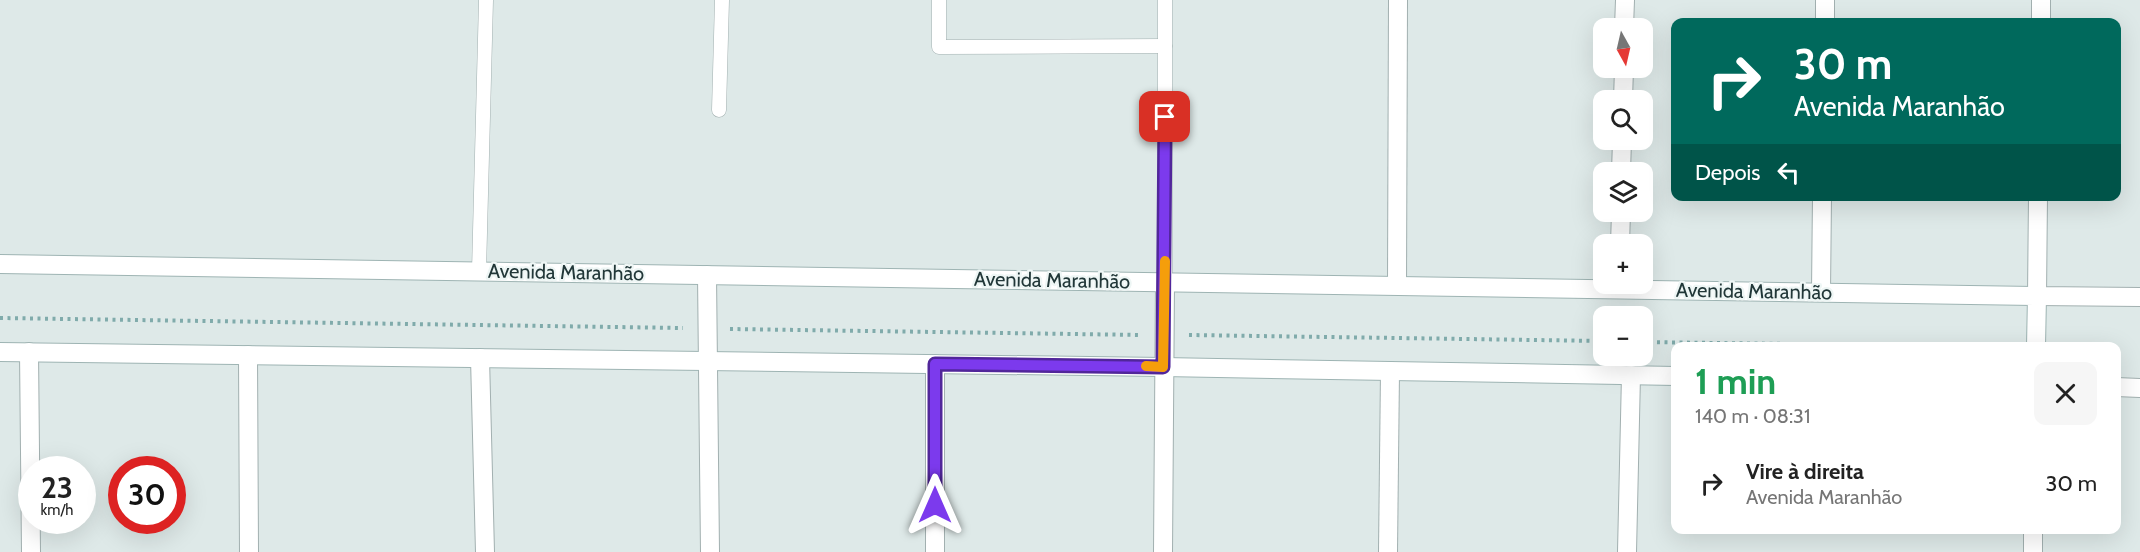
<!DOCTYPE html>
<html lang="pt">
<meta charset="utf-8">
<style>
body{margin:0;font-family:Cabin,sans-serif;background:#f6f6f6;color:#222;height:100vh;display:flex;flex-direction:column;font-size:22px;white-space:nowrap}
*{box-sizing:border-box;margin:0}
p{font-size:20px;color:#767676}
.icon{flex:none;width:33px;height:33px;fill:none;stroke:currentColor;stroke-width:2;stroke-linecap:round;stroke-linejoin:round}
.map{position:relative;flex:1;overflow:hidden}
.details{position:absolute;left:1671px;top:342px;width:450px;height:192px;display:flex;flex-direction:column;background:#fff;border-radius:12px;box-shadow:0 6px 24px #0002}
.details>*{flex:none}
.guide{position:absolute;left:1671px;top:18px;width:450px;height:183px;border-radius:12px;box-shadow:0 6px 24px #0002;background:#00695c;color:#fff;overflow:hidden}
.needle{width:39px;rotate:172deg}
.fabs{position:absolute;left:1593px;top:18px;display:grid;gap:12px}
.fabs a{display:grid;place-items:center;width:60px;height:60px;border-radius:12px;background:#fff;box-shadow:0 6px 24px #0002;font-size:30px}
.speed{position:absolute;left:18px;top:456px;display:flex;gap:12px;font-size:30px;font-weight:700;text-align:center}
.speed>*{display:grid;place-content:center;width:78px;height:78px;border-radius:50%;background:#fff;box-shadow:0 6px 24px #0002;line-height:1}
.speed small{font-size:15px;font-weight:400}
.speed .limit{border:9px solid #d22;background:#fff;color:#111}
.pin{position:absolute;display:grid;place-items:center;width:51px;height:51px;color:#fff;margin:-26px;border-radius:12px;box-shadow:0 3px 9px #0006}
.me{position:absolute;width:66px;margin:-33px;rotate:0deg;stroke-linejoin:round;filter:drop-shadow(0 0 4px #0008)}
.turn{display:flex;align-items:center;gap:21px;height:126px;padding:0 24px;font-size:27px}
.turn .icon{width:78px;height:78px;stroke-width:2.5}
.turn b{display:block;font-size:42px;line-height:51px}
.then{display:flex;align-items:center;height:57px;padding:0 24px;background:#0003;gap:12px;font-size:22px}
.round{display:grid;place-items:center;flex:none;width:63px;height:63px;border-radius:12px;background:#f6f6f6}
.head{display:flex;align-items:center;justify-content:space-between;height:102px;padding:0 24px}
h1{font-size:36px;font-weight:700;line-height:45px;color:#1e9e55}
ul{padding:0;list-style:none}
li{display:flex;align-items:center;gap:18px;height:78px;padding:0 24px}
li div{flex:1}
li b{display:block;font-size:22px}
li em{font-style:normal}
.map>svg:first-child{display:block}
</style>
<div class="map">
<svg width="2140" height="552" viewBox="0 0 2140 552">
<rect width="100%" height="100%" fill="#dee9e8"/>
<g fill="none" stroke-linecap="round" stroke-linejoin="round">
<!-- lane casing -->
<g stroke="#a2b0b0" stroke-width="15">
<g id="lane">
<polyline points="939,0 939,47 1165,46"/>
<polyline points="1165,0 1165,282"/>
<polyline points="719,110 722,0"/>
<polyline points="479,271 486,0"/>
</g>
</g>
<!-- street casing -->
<g stroke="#a2b0b0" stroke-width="20">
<g id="street">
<polyline points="1825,22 1825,0"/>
<polyline points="2041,22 2041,0"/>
<polyline points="1624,28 1625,0"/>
<polyline points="1623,100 1624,68"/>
<polyline points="1621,172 1622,140"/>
<polyline points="2038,196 2037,296 2140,297"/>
<polyline points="1620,244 1621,212"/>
<polyline points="707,275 710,552"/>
<polyline points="1397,285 1398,0"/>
<polyline points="1821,292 1822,196"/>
<polyline points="29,352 31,552"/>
<polyline points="248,355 249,552"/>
<polyline points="480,358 485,552"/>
<polyline points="935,364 935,552"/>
<polyline points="2116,387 2140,388"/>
<polyline points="1163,552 1165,282"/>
<polyline points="1388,552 1390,371"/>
<polyline points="1627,552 1631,375"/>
<polyline points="2033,552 2033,530"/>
</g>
</g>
<!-- secondary casing -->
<g stroke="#9eb4b3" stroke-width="20">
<g id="secondary">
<polyline points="0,264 2037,296 2036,346"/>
<polyline points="0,352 1163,367 1676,376"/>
</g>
</g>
<!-- path -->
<g stroke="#80abab" stroke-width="4" stroke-dasharray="3 4.5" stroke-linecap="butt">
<polyline points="0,318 683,328"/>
<polyline points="730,329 1142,335"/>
<polyline points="1189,335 1604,341"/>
<polyline points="1642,342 1942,346"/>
</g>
<!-- lane -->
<use href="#lane" stroke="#fff" stroke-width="14"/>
<!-- street -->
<use href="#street" stroke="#fff" stroke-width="18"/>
<!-- secondary -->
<use href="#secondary" stroke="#fff" stroke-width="18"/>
</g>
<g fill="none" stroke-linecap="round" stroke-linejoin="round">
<!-- route casing -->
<g stroke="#51269a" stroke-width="15">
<polyline id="route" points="935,505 935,364 1163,367 1165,117"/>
</g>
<!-- route -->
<use href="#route" stroke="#7c3aed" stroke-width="10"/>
<!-- slow -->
<polyline stroke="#f59e0b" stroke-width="10" points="1146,366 1163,367 1165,261"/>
</g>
<g text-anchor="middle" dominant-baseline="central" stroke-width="4.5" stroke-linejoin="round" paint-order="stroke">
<!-- street labels -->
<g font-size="20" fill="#213738" stroke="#eef6f5">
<text transform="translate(566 272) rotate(1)">Avenida Maranhão</text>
<text transform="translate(1052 280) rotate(1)">Avenida Maranhão</text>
<text transform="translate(1754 291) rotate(1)">Avenida Maranhão</text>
</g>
</g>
</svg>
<div class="fabs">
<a><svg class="needle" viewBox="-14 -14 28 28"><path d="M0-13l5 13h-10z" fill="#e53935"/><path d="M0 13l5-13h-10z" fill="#767676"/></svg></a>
<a><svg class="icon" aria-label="search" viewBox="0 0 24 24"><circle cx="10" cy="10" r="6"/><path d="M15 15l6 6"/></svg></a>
<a><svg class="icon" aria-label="layers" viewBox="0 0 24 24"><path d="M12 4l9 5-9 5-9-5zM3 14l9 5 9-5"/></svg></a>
<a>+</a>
<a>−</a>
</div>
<div class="speed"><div>23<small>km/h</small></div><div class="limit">30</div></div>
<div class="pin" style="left:1165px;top:117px;background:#d93025"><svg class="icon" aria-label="arrive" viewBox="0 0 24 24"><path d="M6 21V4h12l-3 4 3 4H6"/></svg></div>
<svg class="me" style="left:935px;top:505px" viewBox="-20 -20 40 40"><path d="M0-17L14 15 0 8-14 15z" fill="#7c3aed" stroke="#fff" stroke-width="4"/></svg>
<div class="guide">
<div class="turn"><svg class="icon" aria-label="right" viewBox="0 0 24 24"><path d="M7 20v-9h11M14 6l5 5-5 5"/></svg><div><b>30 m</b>Avenida Maranhão</div></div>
<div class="then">Depois<svg class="icon" aria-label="left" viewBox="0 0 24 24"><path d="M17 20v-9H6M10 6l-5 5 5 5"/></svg></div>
</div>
<section class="details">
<div class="head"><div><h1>1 min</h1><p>140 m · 08:31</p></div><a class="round"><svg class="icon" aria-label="close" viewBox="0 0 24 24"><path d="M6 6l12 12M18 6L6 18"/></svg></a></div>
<ul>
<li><svg class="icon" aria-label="right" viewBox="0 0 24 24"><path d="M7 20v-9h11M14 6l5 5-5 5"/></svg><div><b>Vire à direita</b><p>Avenida Maranhão</p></div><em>30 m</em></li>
</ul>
</section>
</div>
